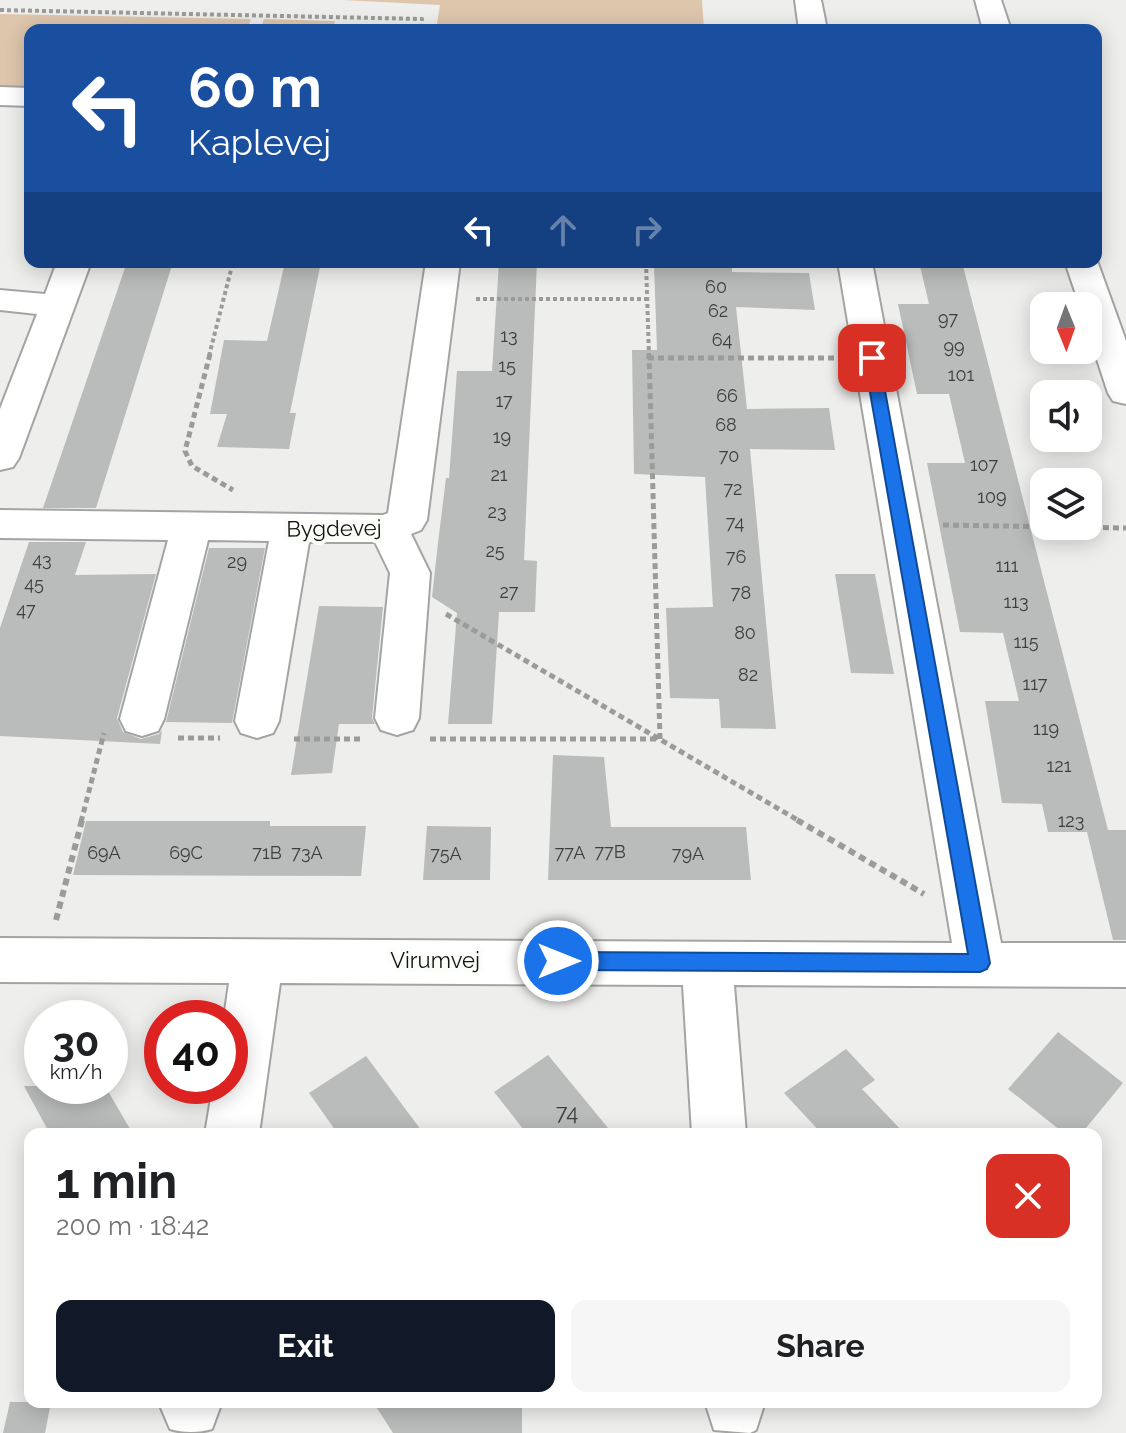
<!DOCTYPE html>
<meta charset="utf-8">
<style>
body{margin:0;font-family:Raleway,sans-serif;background:#f6f6f6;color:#202124;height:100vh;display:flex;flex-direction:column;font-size:30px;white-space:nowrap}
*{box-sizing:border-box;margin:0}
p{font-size:26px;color:#757577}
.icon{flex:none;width:44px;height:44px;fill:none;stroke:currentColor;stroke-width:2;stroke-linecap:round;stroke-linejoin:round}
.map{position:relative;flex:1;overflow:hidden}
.panel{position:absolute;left:24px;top:1128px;width:1078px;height:280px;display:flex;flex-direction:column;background:#fff;border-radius:16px;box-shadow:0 4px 20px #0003}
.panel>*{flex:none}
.banner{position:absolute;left:24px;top:24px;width:1078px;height:244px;border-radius:16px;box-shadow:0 4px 20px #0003;background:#1a4fa0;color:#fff;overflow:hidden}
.needle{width:52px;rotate:179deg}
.controls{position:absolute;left:1030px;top:292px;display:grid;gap:16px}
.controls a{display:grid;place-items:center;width:72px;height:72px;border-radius:16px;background:#fff;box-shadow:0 4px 20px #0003;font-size:40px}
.speed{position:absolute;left:24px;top:1000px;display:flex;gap:16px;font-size:40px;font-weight:700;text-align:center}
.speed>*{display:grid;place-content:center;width:104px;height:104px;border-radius:50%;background:#fff;box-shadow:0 4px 20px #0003;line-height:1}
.speed small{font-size:20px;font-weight:400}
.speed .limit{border:12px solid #d22;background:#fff;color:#111}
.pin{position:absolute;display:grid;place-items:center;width:68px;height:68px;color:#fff;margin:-34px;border-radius:16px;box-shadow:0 4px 12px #0006}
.me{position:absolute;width:88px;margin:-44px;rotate:90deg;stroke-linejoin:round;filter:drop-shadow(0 0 6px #0008)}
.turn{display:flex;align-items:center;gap:28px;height:168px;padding:0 32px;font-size:36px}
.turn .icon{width:104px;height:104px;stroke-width:2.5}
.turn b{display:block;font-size:56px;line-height:68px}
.lanes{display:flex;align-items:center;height:76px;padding:0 32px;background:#0003;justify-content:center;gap:40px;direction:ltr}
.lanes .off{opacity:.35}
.round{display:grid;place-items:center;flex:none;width:84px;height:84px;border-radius:16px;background:#f6f6f6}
.head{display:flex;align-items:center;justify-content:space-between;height:136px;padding:0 32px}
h1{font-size:48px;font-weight:700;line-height:60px}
.action{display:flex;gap:16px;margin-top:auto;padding:16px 32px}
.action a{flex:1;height:92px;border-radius:16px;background:#111827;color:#fff;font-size:32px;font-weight:700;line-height:92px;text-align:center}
.action a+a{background:#f6f6f6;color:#202124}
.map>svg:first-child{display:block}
</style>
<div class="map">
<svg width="1126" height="1433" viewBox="0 0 1126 1433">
<rect width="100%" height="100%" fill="#eeefec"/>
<!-- green -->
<g fill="#dec6ad">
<polygon points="342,0 702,0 704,30 436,30 440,5"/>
<polygon points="0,14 251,19 247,30 30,30 30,87 0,86"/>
<polygon points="264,19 335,21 333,30 260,30"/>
</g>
<!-- building -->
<g fill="#b9bcba">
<polygon points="127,262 173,262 96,508 43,508"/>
<polygon points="285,262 321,262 290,413 296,413 289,449 217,447 227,414 210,414 224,340 267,341"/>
<polygon points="499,262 537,262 524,560 537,561 535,612 499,612 492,724 448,724 457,613 432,597 438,543 446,478 449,478 457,371 492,371"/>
<polygon points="690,262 732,262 732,272 809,273 815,310 736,307 747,409 829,408 835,450 750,449 776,729 721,728 719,699 670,698 666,608 713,607 705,477 634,474 632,350 657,350 654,265 690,265"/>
<polygon points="919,262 962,262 1108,830 1126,830 1126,940 1113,940 1087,832 1048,832 1042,804 1002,803 985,701 1019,701 1003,633 960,632 927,463 965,463 949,394 917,394 898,304 929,304"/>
<polygon points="29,542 86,542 75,575 156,574 117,718 123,732 141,739 159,734 162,730 160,744 0,736 0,628"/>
<polygon points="209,548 265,548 232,723 166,722"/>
<polygon points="835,574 875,574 894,674 851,673"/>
<polygon points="319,606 383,607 372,718 375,724 339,724 332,773 291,775"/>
<polygon points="553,755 604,757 611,827 746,827 751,880 548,880"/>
<polygon points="86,821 270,821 270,826 366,826 361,876 73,875"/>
<polygon points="427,826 491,827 490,880 423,880"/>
<polygon points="1058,1032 1123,1083 1081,1134 1065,1134 1008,1089"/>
<polygon points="846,1049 875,1080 862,1089 905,1134 822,1134 784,1093"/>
<polygon points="548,1055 613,1134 527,1134 494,1092"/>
<polygon points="366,1056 424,1134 338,1134 309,1093"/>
<polygon points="24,1086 105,1086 133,1134 50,1134"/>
<polygon points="10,1402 51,1402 45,1433 3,1433"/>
<polygon points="373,1402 522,1402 522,1433 393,1433"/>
</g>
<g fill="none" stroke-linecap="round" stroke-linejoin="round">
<!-- minor casing -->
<g stroke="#a4a5a2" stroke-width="4">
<g id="minor">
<polygon points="795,0 821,0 827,30 799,30"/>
<polygon points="975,0 1001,0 1011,30 983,30"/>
<polygon points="0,87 30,88 30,106 0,105"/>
<polygon points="1096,258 1126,341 1126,404 1113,401 1108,393 1088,332 1088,306 1080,306 1065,262 1096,262"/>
<polygon points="57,262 91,262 19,458 13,467 0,470 0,409 37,314 0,310 0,290 45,294"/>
<polygon points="426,262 460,262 427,520 421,530 411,534 430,573 419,718 413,730 397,735 381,730 375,718 390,573 375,542 309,542 279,721 273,733 257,738 241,733 235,721 269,541 208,540 164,719 158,731 142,736 126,731 120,719 168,540 0,538 0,510 383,515 388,513"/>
<polygon points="838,262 872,262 1001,943 1126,943 1126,987 734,985 746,1134 692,1134 683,985 280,983 259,1134 205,1134 213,1086 230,1086 230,1018 224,1018 229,983 0,982 0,938 952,943"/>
<path d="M162,1402h60l-10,27c-13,4 -29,4 -42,0l-9,-21z"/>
<polygon points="705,1402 765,1402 756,1430 750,1433 714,1430"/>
</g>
</g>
<!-- path-far2 -->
<g stroke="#9b9c9a" stroke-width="4" stroke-dasharray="4 3" stroke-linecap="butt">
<polyline points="0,10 422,19 421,30"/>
<polyline points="646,262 649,356"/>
<polyline points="476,299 647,299"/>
<polyline points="209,356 233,262"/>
</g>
<!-- path-far1 -->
<g stroke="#9b9c9a" stroke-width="5" stroke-dasharray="6 4" stroke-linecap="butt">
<polyline points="210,354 185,451 192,466 233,490"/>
<polyline points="648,358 835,358"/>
<polyline points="943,525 1126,528"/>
<polyline points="446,614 801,822"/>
<polyline points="178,738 220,738"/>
<polyline points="294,739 364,739"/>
<polyline points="430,739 660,739 649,354"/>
<polyline points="81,822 104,733"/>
</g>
<!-- path -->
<g stroke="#9b9c9a" stroke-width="6" stroke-dasharray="7 5" stroke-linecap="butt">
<polyline points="797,820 924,894"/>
<polyline points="56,920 82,820"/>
</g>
<!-- minor -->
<use href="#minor" fill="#fff" fill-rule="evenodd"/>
</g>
<!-- route -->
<polygon fill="#1a73e8" stroke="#114b97" stroke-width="2" points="872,353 879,358 990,963 987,969 980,972 558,970 550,967 547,961 550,955 558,952 968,954 864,358"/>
<g text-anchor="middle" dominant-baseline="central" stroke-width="8" stroke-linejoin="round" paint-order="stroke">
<!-- number labels -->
<g font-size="18" fill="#3d3e3d">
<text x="716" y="286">60</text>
<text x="718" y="310">62</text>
<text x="948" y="318">97</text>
<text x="509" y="335">13</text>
<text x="722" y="339">64</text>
<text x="954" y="346">99</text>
<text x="507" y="365">15</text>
<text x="961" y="374">101</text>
<text x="727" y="395">66</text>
<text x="504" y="400">17</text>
<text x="726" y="424">68</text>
<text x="502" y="436">19</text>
<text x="729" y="455">70</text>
<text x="984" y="464">107</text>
<text x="499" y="474">21</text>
<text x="733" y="488">72</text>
<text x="992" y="496">109</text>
<text x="497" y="511">23</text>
<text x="735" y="522">74</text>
<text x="495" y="550">25</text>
<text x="736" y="556">76</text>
<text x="42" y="559">43</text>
<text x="237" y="561">29</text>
<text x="1007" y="565">111</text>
<text x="34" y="583">45</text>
<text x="509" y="591">27</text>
<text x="741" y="592">78</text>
<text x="1016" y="601">113</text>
<text x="26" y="609">47</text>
<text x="745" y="632">80</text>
<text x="1026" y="641">115</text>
<text x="748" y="674">82</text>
<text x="1035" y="683">117</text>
<text x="1046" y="728">119</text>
<text x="1059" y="765">121</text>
<text x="1071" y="820">123</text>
<text x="610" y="851">77B</text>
<text x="104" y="852">69A</text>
<text x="186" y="852">69C</text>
<text x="267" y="852">71B</text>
<text x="307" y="852">73A</text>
<text x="570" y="852">77A</text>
<text x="446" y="853">75A</text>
<text x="688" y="853">79A</text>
</g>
<!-- street labels -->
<g font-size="22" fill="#141413" stroke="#fbfdf9">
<text transform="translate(334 528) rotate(-1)">Bygdevej</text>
<text x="435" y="960">Virumvej</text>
</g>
<!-- near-number labels -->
<g font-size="22" fill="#3d3e3d">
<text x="567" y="1112">74</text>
</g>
</g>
</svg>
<div class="controls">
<a><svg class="needle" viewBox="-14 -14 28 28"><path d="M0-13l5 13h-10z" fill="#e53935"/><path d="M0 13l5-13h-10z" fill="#757577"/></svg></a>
<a><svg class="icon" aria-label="sound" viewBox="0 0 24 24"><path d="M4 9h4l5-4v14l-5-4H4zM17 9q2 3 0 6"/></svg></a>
<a><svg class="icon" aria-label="layers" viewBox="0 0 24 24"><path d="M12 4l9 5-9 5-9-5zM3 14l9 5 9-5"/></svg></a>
</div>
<div class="speed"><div>30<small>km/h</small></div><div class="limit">40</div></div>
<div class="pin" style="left:872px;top:358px;background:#d93025"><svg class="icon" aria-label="arrive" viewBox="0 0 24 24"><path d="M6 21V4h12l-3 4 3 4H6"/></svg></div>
<svg class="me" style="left:558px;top:961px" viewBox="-20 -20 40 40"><circle r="17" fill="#1a73e8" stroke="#fff" stroke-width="3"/><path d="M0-11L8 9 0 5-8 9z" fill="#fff"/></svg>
<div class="banner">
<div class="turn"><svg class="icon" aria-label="left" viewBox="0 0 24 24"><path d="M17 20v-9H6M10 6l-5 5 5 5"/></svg><div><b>60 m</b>Kaplevej</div></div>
<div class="lanes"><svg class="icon" aria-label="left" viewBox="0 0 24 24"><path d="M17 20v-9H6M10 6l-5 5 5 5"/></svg><svg class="icon off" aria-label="ahead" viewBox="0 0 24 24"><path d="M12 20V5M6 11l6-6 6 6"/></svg><svg class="icon off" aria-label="right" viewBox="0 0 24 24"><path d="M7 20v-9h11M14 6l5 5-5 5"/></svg></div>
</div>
<section class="panel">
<div class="head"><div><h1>1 min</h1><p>200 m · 18:42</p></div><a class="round" style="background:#d93025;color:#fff"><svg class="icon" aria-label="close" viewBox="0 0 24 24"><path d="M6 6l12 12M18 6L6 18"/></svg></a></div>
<div class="action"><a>Exit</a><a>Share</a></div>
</section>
</div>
